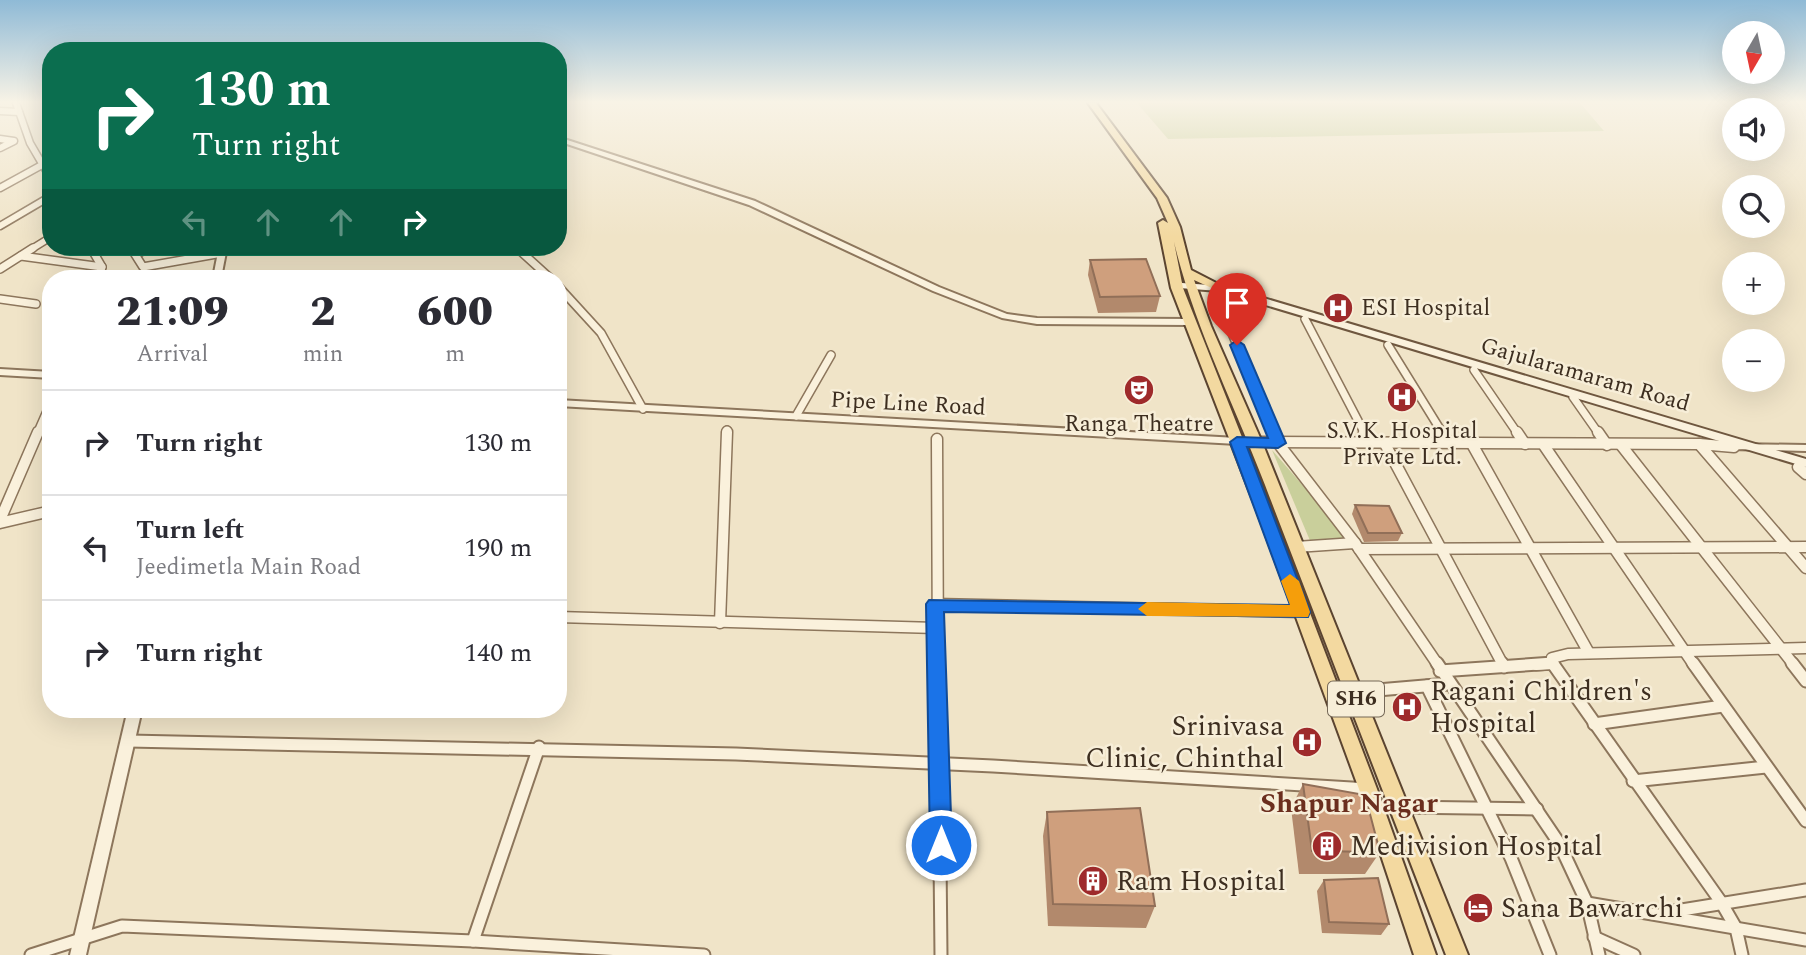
<!DOCTYPE html>
<meta charset="utf-8">
<style>
body{margin:0;font-family:Spectral,serif;background:#f2f2f3;color:#2b2b33;height:100vh;display:flex;flex-direction:column;font-size:26px;white-space:nowrap}
*{box-sizing:border-box;margin:0}
p{font-size:23px;color:#7c7c81}
.icon{flex:none;width:38px;height:38px;fill:none;stroke:currentColor;stroke-width:2;stroke-linecap:round;stroke-linejoin:round}
.map{position:relative;flex:1;overflow:hidden}
.drawer{position:absolute;left:42px;top:270px;width:525px;height:448px;display:flex;flex-direction:column;background:#fff;border-radius:28px;box-shadow:0 7px 28px #0002}
.drawer>*{flex:none}
.guide{position:absolute;left:42px;top:42px;width:525px;height:214px;border-radius:28px;box-shadow:0 7px 28px #0002;background:#0b6e4f;color:#fff;overflow:hidden}
.needle{width:46px;rotate:189deg}
.fabs{position:absolute;left:1722px;top:21px;display:grid;gap:14px}
.fabs a{display:grid;place-items:center;width:63px;height:63px;border-radius:50%;background:#fff;box-shadow:0 7px 28px #0002;font-size:35px}
.pin{position:absolute;display:grid;place-items:center;width:60px;height:60px;color:#fff;margin:-72px -30px;border-radius:50% 50% 50% 0;rotate:-45deg;box-shadow:0 0 7px #0007}
.pin .icon{rotate:45deg}
.me{position:absolute;width:77px;margin:-38px;rotate:0deg;stroke-linejoin:round;filter:drop-shadow(0 0 5px #0008)}
.turn{display:flex;align-items:center;gap:24px;height:147px;padding:0 35px;font-size:32px}
.turn .icon{width:91px;height:91px;stroke-width:2.5}
.turn b{display:block;font-size:49px;line-height:60px}
.lanes{display:flex;align-items:center;height:66px;padding:0 35px;background:#0003;justify-content:center;gap:35px;direction:ltr}
.lanes .off{opacity:.35}
.eta{display:flex;justify-content:space-evenly;align-items:center;height:119px;text-align:center}
.eta b{font-size:42px;font-weight:800;line-height:49px}
ul{padding:0;list-style:none}
li{display:flex;align-items:center;gap:21px;height:105px;padding:0 35px;border-top:2px solid #e1e1e2}
li div{flex:1}
li b{display:block;font-size:26px}
li em{font-style:normal}
.map>svg:first-child{display:block}
</style>
<div class="map">
<svg width="1806" height="955" viewBox="0 0 1806 955">
<rect width="100%" height="100%" fill="#f0e4c8"/>
<!-- green -->
<g fill="#c9cf9b">
<polygon points="1137,103 1580,103 1604,131 1168,139"/>
<polygon points="1272,450 1350,540 1311,543"/>
</g>
<g fill="none" stroke-linecap="round" stroke-linejoin="round">
<!-- minor-far3 casing -->
<g stroke="#8d765c" stroke-width="9">
<g id="minor-far3">
<polyline points="16,103 30,143 51,179"/>
<polyline points="46,103 51,110"/>
<polyline points="0,111 19,112"/>
<polyline points="0,139 14,141 0,148"/>
<polyline points="0,188 40,166"/>
<polyline points="0,226 51,196"/>
<polyline points="90,247 92,250"/>
<polyline points="130,247 132,250"/>
<polyline points="516,247 519,250"/>
<polyline points="30,250 51,237"/>
<polyline points="145,250 151,247"/>
</g>
</g>
<!-- minor-far2 casing -->
<g stroke="#8d765c" stroke-width="10">
<g id="minor-far2">
<polyline points="91,248 102,267 98,278"/>
<polyline points="131,248 143,267 222,253"/>
<polyline points="517,248 550,278"/>
<polyline points="137,254 148,248"/>
<polyline points="21,256 102,267"/>
<polyline points="0,269 33,248"/>
<polyline points="558,286 601,333 643,409"/>
<polyline points="1216,295 1274,434"/>
<polyline points="0,299 36,304"/>
<polyline points="1305,319 1365,434"/>
<polyline points="1388,345 1443,434"/>
<polyline points="1474,370 1518,434"/>
<polyline points="1573,397 1599,434"/>
<polyline points="796,416 831,355"/>
<polyline points="37,434 51,402"/>
<polyline points="727,434 727,430"/>
</g>
</g>
<!-- minor-far1 casing -->
<g stroke="#8d765c" stroke-width="13">
<g id="minor-far1">
<polyline points="1273,432 1278,443 1355,543 1438,665"/>
<polyline points="1364,432 1370,444"/>
<polyline points="1442,432 1448,442"/>
<polyline points="1517,432 1525,444"/>
<polyline points="1598,432 1607,445"/>
<polyline points="937,439 938,665"/>
<polyline points="1255,442 1699,444 1734,447"/>
<polyline points="1385,444 1503,665"/>
<polyline points="1472,444 1589,653"/>
<polyline points="1543,444 1694,665"/>
<polyline points="1699,444 1806,568"/>
<polyline points="1621,445 1794,665"/>
<polyline points="1798,467 1806,474"/>
<polyline points="0,520 38,432"/>
<polyline points="0,523 51,511"/>
<polyline points="1296,547 1355,543"/>
<polyline points="1359,549 1806,547"/>
<polyline points="935,604 1301,612"/>
<polyline points="558,617 936,628"/>
<polyline points="720,623 727,432"/>
<polyline points="1536,665 1553,664 1552,658 1568,654 1806,648"/>
</g>
</g>
<!-- minor casing -->
<g stroke="#8d765c" stroke-width="15">
<g id="minor">
<polyline points="938,663 941,955"/>
<polyline points="1437,663 1559,843 1587,903 1599,955"/>
<polyline points="1502,663 1504,667"/>
<polyline points="1693,663 1806,821"/>
<polyline points="1792,663 1806,681"/>
<polyline points="1553,664 1721,902 1736,928 1742,955"/>
<polyline points="1440,671 1553,663"/>
<polyline points="1427,686 1511,858 1550,955"/>
<polyline points="1354,692 1448,684"/>
<polyline points="1594,724 1723,706"/>
<polyline points="129,741 736,754 993,766 1368,789"/>
<polyline points="1633,781 1766,767"/>
<polyline points="1399,807 1537,809"/>
<polyline points="1587,903 1806,940"/>
<polyline points="1663,913 1806,890"/>
<polyline points="1594,937 1634,955"/>
<polyline points="473,941 539,747"/>
<polyline points="31,955 122,926 473,941 704,955"/>
</g>
</g>
<!-- tertiary casing -->
<g stroke="#8d765c" stroke-width="4">
<g id="tertiary">
<polygon points="558,137 755,201 939,287 1007,314 1037,318 1189,319 1193,322 1189,325 1037,324 1002,318 933,291 749,205 558,141"/>
<polygon points="219,247 227,247 221,278 213,278"/>
<polygon points="0,369 51,372 51,378 0,375"/>
<polygon points="558,400 1255,439 1260,442 1255,445 558,406"/>
<polygon points="1734,444 1806,445 1806,451 1730,449 1729,447 1730,445"/>
<polygon points="128,709 142,709 86,955 70,955"/>
</g>
</g>
<!-- secondary casing -->
<g stroke="#6f573f" stroke-width="4">
<polygon id="secondary" points="1182,283 1223,286 1806,459 1806,467 1219,291 1179,288 1179,284"/>
</g>
<!-- primary casing -->
<g stroke="#5b4430" stroke-width="4">
<path id="primary" d="M1088,103h8l71,95 13,29 11,43 35,18 -2,2h-8l-22,-10 17,46 51,116 206,513h-22c-60,-157 -121,-313 -181,-470 -31,-81 -71,-159 -91,-243l9,46 87,220 107,281 59,166h-22l-55,-166 -103,-281 -85,-220 -13,-65 5,-3 5,3 -11,-25z"/>
</g>
<!-- minor-far3 -->
<use href="#minor-far3" stroke="#faf1dc" stroke-width="6"/>
<!-- minor-far2 -->
<use href="#minor-far2" stroke="#faf1dc" stroke-width="7"/>
<!-- minor-far1 -->
<use href="#minor-far1" stroke="#faf1dc" stroke-width="10"/>
<!-- minor -->
<use href="#minor" stroke="#faf1dc" stroke-width="11"/>
<!-- tertiary -->
<use href="#tertiary" fill="#faf1dc" fill-rule="evenodd"/>
<!-- secondary -->
<use href="#secondary" fill="#faf1dc" fill-rule="evenodd"/>
<!-- primary -->
<use href="#primary" fill="#f3d9a0" fill-rule="evenodd"/>
</g>
<!-- wall -->
<g fill="#b2896c">
<polygon points="1090,260 1160,296 1156,312 1098,313 1088,275"/>
<polygon points="1355,505 1402,533 1398,541 1364,542 1352,514"/>
<polygon points="1303,784 1380,852 1365,874 1299,874 1291,808"/>
<polygon points="1047,812 1155,906 1146,928 1048,926 1043,836"/>
<polygon points="1324,880 1389,924 1381,935 1322,933 1317,891"/>
</g>
<!-- building -->
<g fill="#cf9f7d" stroke="#916f58" stroke-width="2">
<polygon points="1146,259 1160,296 1100,297 1090,260"/>
<polygon points="1355,505 1389,506 1402,533 1368,533"/>
<polygon points="1303,784 1365,795 1380,852 1312,851"/>
<polygon points="1140,808 1155,906 1053,904 1047,812"/>
<polygon points="1378,878 1389,924 1329,922 1324,880"/>
</g>
<!-- sky -->
<linearGradient id="sky" x2="0" y2="1"><stop stop-color="#8fbad6"/><stop offset="0.43" stop-color="#f8f3e6"/><stop offset="1" stop-color="#f8f3e6" stop-opacity="0"/></linearGradient>
<rect width="1806" height="237" fill="url(#sky)"/>
<!-- route -->
<polygon fill="#1a73e8" stroke="#114b97" stroke-width="2" points="1237,340 1244,345 1286,443 1278,448 1247,447 1310,612 1308,617 944,612 952,845 948,853 941,856 933,853 930,845 926,604 929,600 1290,605 1230,442 1237,437 1268,438 1230,345"/>
<!-- slow -->
<polygon fill="#f59e0b" points="1290,574 1299,581 1310,612 1308,617 1147,616 1138,609 1147,602 1290,605 1281,581"/>
<!-- icons -->
<defs>
<g id="hospital-disc" transform="scale(1.575)"><circle r="9.5" fill="#9e2a2b" stroke="#f7eed8"/><path d="M-5-5h3v3.5h4V-5h3V5h-3V1.5h-4V5h-3Z" fill="#fff"/></g>
<g id="theatre-disc" transform="scale(1.575)"><circle r="9.5" fill="#9e2a2b" stroke="#f7eed8"/><path d="M-5-5.5Q0-4 5-5.5V0Q5 5 0 6Q-5 5-5 0ZM-3.3-2.5H-1v1.5H-3.3ZM1-2.5H3.3v1.5H1ZM-2.8 1Q0 5.5 2.8 1Z" fill="#fff"/></g>
<g id="building-disc" transform="scale(1.575)"><circle r="9.5" fill="#9e2a2b" stroke="#f7eed8"/><path d="M-4-6H4V6H1V3H-1V6H-4ZM-2.5-4.3h1.7v1.8h-1.7ZM.8-4.3h1.7v1.8H.8ZM-2.5-1h1.7V.8h-1.7ZM.8-1h1.7V.8H.8Z" fill="#fff"/></g>
<g id="hotel-disc" transform="scale(1.575)"><circle r="9.5" fill="#9e2a2b" stroke="#f7eed8"/><path d="M-6-4.5h1.5V1H6V5H4.5V3h-9V5H-6ZM-4 0a1.8 1.8 0 1 1 3.6 0ZM.5 0V-2.5h3Q6-2.5 6 0Z" fill="#fff"/></g>
</defs>
<g fill-rule="evenodd">
<use href="#hospital-disc" x="1338" y="308"/>
<use href="#theatre-disc" x="1139" y="390"/>
<use href="#hospital-disc" x="1402" y="397"/>
<use href="#hospital-disc" x="1407" y="707"/>
<use href="#hospital-disc" x="1307" y="742"/>
<use href="#building-disc" x="1327" y="846"/>
<use href="#building-disc" x="1093" y="881"/>
<use href="#hotel-disc" x="1478" y="908"/>
</g>
<g text-anchor="middle" dominant-baseline="central" stroke-width="5" stroke-linejoin="round" paint-order="stroke">
<!-- shield labels -->
<rect fill="#f7eed8" stroke="#756857" stroke-width="2" x="1328" y="681.5" width="56" height="35" rx="5"/>
<g font-size="21" font-weight="bold" fill="#3d2e20">
<text x="1356" y="699">SH6</text>
</g>
<!-- poi labels -->
<g font-size="23" fill="#3d2e20" stroke="#f7eed8">
<text x="1361" y="308" text-anchor="start">ESI Hospital</text>
<text x="1139" y="424">Ranga Theatre</text>
<text x="1402" y="431">S.V.K. Hospital<tspan x="1402" dy="26">Private Ltd.</tspan></text>
</g>
<!-- street labels -->
<g font-size="23" fill="#3d2e20" stroke="#f7eed8">
<text transform="translate(1585 375) rotate(16)">Gajularamaram Road</text>
<text transform="translate(908 404) rotate(3)">Pipe Line Road</text>
</g>
<!-- near-poi labels -->
<g font-size="28" fill="#3d2e20" stroke="#f7eed8" text-anchor="start">
<text x="1430" y="691">Ragani Children's<tspan x="1430" dy="32">Hospital</tspan></text>
<text x="1284" y="726" text-anchor="end">Srinivasa<tspan x="1284" dy="32">Clinic, Chinthal</tspan></text>
<text x="1350" y="846">Medivision Hospital</text>
<text x="1116" y="881">Ram Hospital</text>
<text x="1501" y="908">Sana Bawarchi</text>
</g>
<!-- near-neighbourhood labels -->
<g font-size="28" font-weight="bold" fill="#6b2e1e" stroke="#f7eed8">
<text x="1349" y="803">Shapur Nagar</text>
</g>
</g>
</svg>
<div class="fabs">
<a><svg class="needle" viewBox="-14 -14 28 28"><path d="M0-13l5 13h-10z" fill="#e53935"/><path d="M0 13l5-13h-10z" fill="#7c7c81"/></svg></a>
<a><svg class="icon" aria-label="sound" viewBox="0 0 24 24"><path d="M4 9h4l5-4v14l-5-4H4zM17 9q2 3 0 6"/></svg></a>
<a><svg class="icon" aria-label="search" viewBox="0 0 24 24"><circle cx="10" cy="10" r="6"/><path d="M15 15l6 6"/></svg></a>
<a>+</a>
<a>−</a>
</div>
<div class="pin" style="left:1237px;top:345px;background:#d93025"><svg class="icon" aria-label="arrive" viewBox="0 0 24 24"><path d="M6 21V4h12l-3 4 3 4H6"/></svg></div>
<svg class="me" style="left:941px;top:845px" viewBox="-20 -20 40 40"><circle r="17" fill="#1a73e8" stroke="#fff" stroke-width="3"/><path d="M0-11L8 9 0 5-8 9z" fill="#fff"/></svg>
<div class="guide">
<div class="turn"><svg class="icon" aria-label="right" viewBox="0 0 24 24"><path d="M7 20v-9h11M14 6l5 5-5 5"/></svg><div><b>130 m</b>Turn right</div></div>
<div class="lanes"><svg class="icon off" aria-label="left" viewBox="0 0 24 24"><path d="M17 20v-9H6M10 6l-5 5 5 5"/></svg><svg class="icon off" aria-label="ahead" viewBox="0 0 24 24"><path d="M12 20V5M6 11l6-6 6 6"/></svg><svg class="icon off" aria-label="ahead" viewBox="0 0 24 24"><path d="M12 20V5M6 11l6-6 6 6"/></svg><svg class="icon" aria-label="right" viewBox="0 0 24 24"><path d="M7 20v-9h11M14 6l5 5-5 5"/></svg></div>
</div>
<section class="drawer">
<div class="eta">
<div><b>21:09</b><p>Arrival</p></div>
<div><b>2</b><p>min</p></div>
<div><b>600</b><p>m</p></div>
</div>
<ul>
<li><svg class="icon" aria-label="right" viewBox="0 0 24 24"><path d="M7 20v-9h11M14 6l5 5-5 5"/></svg><div><b>Turn right</b></div><em>130 m</em></li>
<li><svg class="icon" aria-label="left" viewBox="0 0 24 24"><path d="M17 20v-9H6M10 6l-5 5 5 5"/></svg><div><b>Turn left</b><p>Jeedimetla Main Road</p></div><em>190 m</em></li>
<li><svg class="icon" aria-label="right" viewBox="0 0 24 24"><path d="M7 20v-9h11M14 6l5 5-5 5"/></svg><div><b>Turn right</b></div><em>140 m</em></li>
</ul>
</section>
</div>
